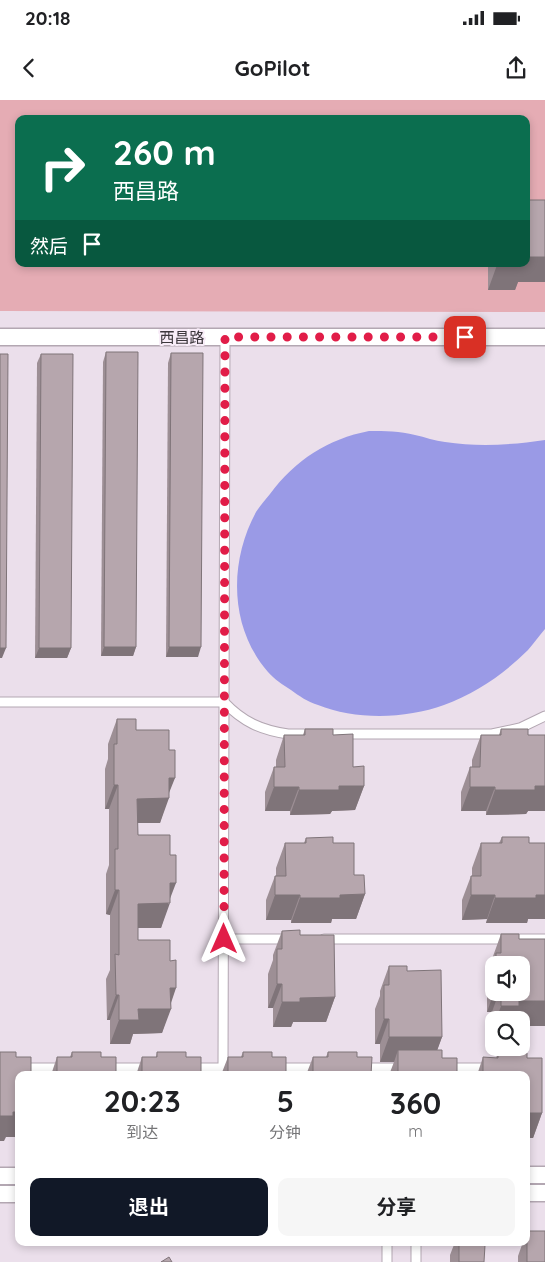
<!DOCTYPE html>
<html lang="zh">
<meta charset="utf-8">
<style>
body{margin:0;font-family:Quicksand,"Noto Sans SC",sans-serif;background:#f6f6f6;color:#202124;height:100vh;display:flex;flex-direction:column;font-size:19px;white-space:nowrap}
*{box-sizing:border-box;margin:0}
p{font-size:16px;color:#757577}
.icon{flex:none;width:28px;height:28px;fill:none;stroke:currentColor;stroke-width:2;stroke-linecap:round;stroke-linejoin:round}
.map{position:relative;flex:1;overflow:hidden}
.drawer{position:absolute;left:15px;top:971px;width:515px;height:175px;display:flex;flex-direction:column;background:#fff;border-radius:10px;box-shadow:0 2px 8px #0003}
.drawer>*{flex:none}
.banner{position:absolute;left:15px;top:15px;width:515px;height:152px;border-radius:10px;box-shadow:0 2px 8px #0003;background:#0b6e4f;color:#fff;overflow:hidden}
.fabs{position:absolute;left:485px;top:856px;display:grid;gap:10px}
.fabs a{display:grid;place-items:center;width:45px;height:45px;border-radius:10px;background:#fff;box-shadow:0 2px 8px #0003;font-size:25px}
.pin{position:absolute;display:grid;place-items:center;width:42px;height:42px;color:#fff;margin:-21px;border-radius:10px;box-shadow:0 2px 8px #0006}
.me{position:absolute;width:55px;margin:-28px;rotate:0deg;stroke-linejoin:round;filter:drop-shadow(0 0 4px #0008)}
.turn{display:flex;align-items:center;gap:18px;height:105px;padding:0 15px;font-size:22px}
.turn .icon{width:65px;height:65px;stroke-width:2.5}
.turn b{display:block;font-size:35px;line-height:42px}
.then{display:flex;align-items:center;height:48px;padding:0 15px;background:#0003;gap:10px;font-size:19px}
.eta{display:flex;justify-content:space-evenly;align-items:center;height:85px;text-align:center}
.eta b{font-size:30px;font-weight:700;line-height:35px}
.primary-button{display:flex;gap:10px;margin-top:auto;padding:10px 15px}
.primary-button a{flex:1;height:58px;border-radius:10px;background:#111827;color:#fff;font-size:20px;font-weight:700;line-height:58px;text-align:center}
.primary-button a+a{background:#f6f6f6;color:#202124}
.status{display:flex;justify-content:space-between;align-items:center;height:35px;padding:0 25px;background:#fff;direction:ltr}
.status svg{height:14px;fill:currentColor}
header{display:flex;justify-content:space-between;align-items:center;height:65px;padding:0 15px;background:#fff;font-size:22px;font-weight:700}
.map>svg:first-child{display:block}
</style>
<div class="status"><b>20:18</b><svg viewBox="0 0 49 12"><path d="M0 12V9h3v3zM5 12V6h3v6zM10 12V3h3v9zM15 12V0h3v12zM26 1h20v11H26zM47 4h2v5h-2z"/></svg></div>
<header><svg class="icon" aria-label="back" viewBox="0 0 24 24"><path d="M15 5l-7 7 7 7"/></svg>GoPilot<svg class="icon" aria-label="share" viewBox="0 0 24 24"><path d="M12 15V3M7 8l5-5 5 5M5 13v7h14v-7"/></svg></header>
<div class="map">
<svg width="545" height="1162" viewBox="0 0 545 1162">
<rect width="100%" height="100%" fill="#ebdfeb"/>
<!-- green -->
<path fill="#e5acb4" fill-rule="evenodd" d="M0,0h545v212l-545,-1zM19,19h507v145h-507z"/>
<!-- water -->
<path fill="#9a9ae6" d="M369,331c16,0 31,0 46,4 10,2 20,6 30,7 33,5 67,3 100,-2v189c-6,7 -11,14 -17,21 -24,24 -52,43 -84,55 -38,14 -89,15 -126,0 -10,-3 -19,-9 -27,-15 -8,-5 -17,-11 -23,-18 -39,-45 -39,-110 -12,-160 4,-6 9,-12 14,-18 25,-34 58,-55 99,-63z"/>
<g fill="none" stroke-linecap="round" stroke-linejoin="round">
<!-- service casing -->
<g stroke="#b3a7b2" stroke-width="11">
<g id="service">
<path d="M0,602h224c19,20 37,28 64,32h204l28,-6 25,-12"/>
<polyline points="224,839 289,839"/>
<polyline points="324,839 545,839"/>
<polyline points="0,968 65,968"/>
<polyline points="105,968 150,968"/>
<polyline points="190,968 227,968"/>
<polyline points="223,968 225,237"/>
<polyline points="275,968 320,968"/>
<polyline points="360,968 402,968"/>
<polyline points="445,968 490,968"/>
<polyline points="387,1162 387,1142"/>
<polyline points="416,1162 416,1142"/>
</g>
</g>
<!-- minor casing -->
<g stroke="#b3a7b2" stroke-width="19">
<g id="minor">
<polyline points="0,237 545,237"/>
<polyline points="526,1075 545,1075"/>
<polyline points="0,1076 19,1076"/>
<polyline points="526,1093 545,1093"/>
<polyline points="0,1094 19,1094"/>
</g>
</g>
<!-- service -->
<use href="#service" stroke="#fff" stroke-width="9"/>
<!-- minor -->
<use href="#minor" stroke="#fff" stroke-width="16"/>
</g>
<!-- wall -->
<g fill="#9d8f95" fill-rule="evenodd">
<polygon points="545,100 545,182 518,182 515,190 488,190 488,164 526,164"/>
<polygon points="106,252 136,547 133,556 101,556 103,262"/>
<polygon points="171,253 198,557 166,557 168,263"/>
<polygon points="41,254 71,548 67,558 35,558 37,263"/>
<polygon points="117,619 136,630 169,693 160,723 137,723 138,735 170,798 161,828 138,828 138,840 171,904 162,933 133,934 130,944 110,944 110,920 107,920 106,879 110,870 110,815 106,814 106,774 109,765 109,709 105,709 105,669 108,659 108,644"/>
<polygon points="305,629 333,635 353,667 364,686 355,710 332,711 330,714 290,715 290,711 265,711 265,692 274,667 276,667 276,660 284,635 303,635"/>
<polygon points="501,629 528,635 545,635 545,711 528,711 526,714 486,715 486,711 461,711 461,692 470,667 472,667 472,660 481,635 499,635"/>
<polygon points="502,737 528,819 527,823 486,823 487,819 462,820 462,800 471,776 472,776 472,768 481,743 499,743"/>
<polygon points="306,738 333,743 354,775 365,794 356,819 332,819 331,823 291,823 291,820 266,820 266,800 275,776 276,776 276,768 285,743 304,743"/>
<polygon points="282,831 300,835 335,897 326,922 293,922 291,927 273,927 273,908 268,908 268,874 273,860 273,855"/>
<path d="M501,834l18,5h26v87l-24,-6h-27v11h-2v-19h-5v-34l5,-14v-5zM494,865h27v27h-27z"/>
<polygon points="389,866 407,871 442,937 437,950 442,958 457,975 389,975 394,962 380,962 380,944 375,944 375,909 380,896 380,891"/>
<polygon points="72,952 101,957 116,975 51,975 57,957 70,957"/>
<polygon points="157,952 186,957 201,975 136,975 142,957 156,957"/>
<polygon points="243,952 272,957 286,975 221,975 228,957 241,957"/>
<polygon points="328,952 357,957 371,975 306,975 313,957 326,957"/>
<polygon points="498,953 527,958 542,1013 533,1038 526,1038 526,975 477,975 483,957 496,958"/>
<polygon points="527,1131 545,1162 518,1162 518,1156 523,1142 526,1142 526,1134"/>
<polygon points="455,1142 477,1142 477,1145 484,1162 450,1162 450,1155"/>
</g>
<!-- shaded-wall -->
<g fill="#7f7479">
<polygon points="526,157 545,157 545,182 518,182 515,190 488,190 497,165 526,164"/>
<polygon points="104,547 136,547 133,556 101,556"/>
<polygon points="169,547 201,547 198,557 166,557"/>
<polygon points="0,548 6,548 2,558 0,558"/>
<polygon points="39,548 71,548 67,558 35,558"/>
<polygon points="169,678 175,678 167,698 169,698 160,723 128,723 137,699"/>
<polygon points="114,685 118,685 109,709 105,709"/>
<polygon points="339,686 364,686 355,710 332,711 330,714 290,715 299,690"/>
<polygon points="535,686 545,686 545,711 528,711 526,714 486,715 495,690"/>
<polygon points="274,687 299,687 290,711 265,711"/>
<polygon points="470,687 495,687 486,711 461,711"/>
<polygon points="170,783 176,783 168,804 170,803 161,828 129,828 138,804"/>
<polygon points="115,790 119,790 110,815 106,814"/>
<polygon points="365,794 356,819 332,819 331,823 291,823 300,798 340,795"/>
<polygon points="275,795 300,795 291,820 266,820"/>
<polygon points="471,795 495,795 487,819 462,820"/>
<polygon points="536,795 545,795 545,819 528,819 527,823 486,823 495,798"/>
<polygon points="277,884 282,884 273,908 268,908"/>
<polygon points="170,888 176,888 169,909 171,909 162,933 133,934 130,944 110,944 119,920"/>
<polygon points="494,892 499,892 492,912 487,912"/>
<polygon points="116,895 119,895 110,920 107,920"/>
<polygon points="335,897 326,922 293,922 291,927 273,927 282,902 300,898"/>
<polygon points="519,901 545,901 545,926 521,926 521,920 496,920 501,906"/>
<polygon points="384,919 389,919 380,944 375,944"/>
<polygon points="389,937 442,937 433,962 398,950 394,962 380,962"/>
<polygon points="13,1012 19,1012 19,1037 6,1037 4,1041 0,1041 0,1016"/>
<polygon points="526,1013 542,1013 533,1038 526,1038"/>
</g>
<!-- building -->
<g fill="#b6a6ad" stroke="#7f7479">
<rect x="526" y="100" width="19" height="57"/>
<rect x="497" y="164" width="27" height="1"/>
<polygon points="106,252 138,252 136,547 104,547"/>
<polygon points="171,253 203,253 201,547 169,547"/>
<polygon points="0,254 8,254 6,548 0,548"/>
<polygon points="41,254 73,254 71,548 39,548"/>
<polygon points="117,619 136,619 136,630 169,630 169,650 175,650 175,678 169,678 169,698 137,699 138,735 170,735 170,755 176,755 176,783 170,783 170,803 138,804 138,840 170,840 170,861 176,860 176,888 170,888 171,909 138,909 139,920 119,920 119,895 116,895 115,854 119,855 119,790 115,790 115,749 118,749 118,685 114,685 114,644 117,644"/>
<polygon points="305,629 333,629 333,635 353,634 353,667 364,666 364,686 339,686 339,690 299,690 299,687 274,687 274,667 285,667 284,635 305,635"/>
<polygon points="501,629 528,629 528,635 545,635 545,686 535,686 535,690 495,690 495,687 470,687 470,667 480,667 481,635 501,635"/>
<polygon points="333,737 333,743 354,743 354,775 364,775 365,794 340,795 340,798 300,798 300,795 275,795 275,776 286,776 285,743 306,743 306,738"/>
<polygon points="502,737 529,737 529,743 545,743 545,795 536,795 536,798 495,798 495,795 471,795 471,776 481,776 481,743 502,743"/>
<polygon points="300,830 300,835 334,835 335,897 300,898 300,902 282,902 282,884 277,884 277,849 282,849 282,831"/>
<polygon points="501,834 519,834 519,839 545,839 545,901 519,901 519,906 501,906 501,892 521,892 521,865 496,865 496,853 501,853"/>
<polygon points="389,866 407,866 407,871 441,870 442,937 389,937 389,919 384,919 384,885 389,885"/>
<polygon points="398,950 442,950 442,958 457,958 457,975 398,975"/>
<polygon points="0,952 16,952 16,957 31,957 31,975 19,975 19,1012 13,1012 13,1016 0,1016"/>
<polygon points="72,952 101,952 101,957 116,957 116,975 57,975 57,957 72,957"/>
<polygon points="157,952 186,952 186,957 201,957 201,975 142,975 142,957 157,957"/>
<polygon points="243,952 272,952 272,957 286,957 286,975 228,975 228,957 243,957"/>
<polygon points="328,952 357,952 357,957 372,957 371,975 313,975 313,957 328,957"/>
<polygon points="498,953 527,953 527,958 542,958 542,1013 526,1013 526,975 483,975 483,957 498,958"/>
<rect x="527" y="1131" width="18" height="31"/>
<polygon points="459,1142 477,1142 477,1145 485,1145 484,1162 459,1162"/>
<polygon points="169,1157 172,1162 161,1162"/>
</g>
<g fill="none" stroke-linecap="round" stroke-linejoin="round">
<!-- route -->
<polyline stroke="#e11d48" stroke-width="9" stroke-dasharray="0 16.2" points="224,839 225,237 465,237"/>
</g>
<g text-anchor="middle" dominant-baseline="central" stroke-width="4" stroke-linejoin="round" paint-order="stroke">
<!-- street labels -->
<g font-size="15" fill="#3c373c" stroke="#f8ecf8">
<text x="182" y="237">西昌路</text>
</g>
</g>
</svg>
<div class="fabs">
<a><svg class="icon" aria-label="sound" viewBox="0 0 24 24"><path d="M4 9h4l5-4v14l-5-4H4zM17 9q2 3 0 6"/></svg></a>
<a><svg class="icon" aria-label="search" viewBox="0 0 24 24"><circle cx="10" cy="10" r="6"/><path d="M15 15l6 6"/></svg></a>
</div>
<div class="pin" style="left:465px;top:237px;background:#d93025"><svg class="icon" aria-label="arrive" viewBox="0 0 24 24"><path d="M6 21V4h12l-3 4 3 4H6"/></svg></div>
<svg class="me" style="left:224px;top:839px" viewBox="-20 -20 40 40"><path d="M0-17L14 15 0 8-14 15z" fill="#e11d48" stroke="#fff" stroke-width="4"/></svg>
<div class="banner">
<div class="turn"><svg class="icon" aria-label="right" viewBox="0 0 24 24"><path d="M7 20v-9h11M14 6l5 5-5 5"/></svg><div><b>260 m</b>西昌路</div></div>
<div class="then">然后<svg class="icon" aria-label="arrive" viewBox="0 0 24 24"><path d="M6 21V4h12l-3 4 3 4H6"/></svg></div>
</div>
<section class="drawer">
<div class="eta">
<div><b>20:23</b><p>到达</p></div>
<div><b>5</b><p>分钟</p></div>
<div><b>360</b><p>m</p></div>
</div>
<div class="primary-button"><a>退出</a><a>分享</a></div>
</section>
</div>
